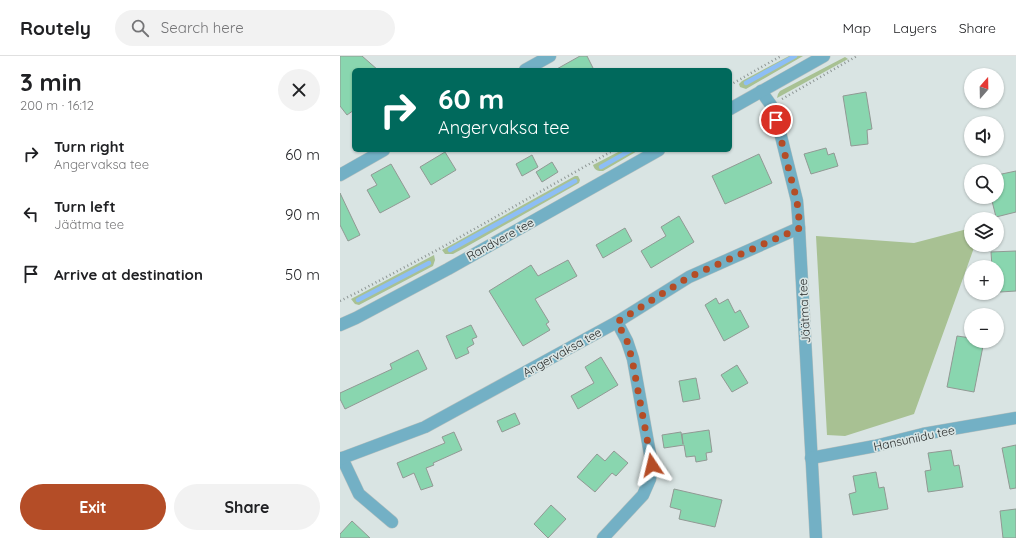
<!DOCTYPE html>
<meta charset="utf-8">
<style>
body{margin:0;font-family:Quicksand,sans-serif;background:#f2f2f2;color:#202124;height:100vh;display:flex;flex-direction:column;font-size:15px;white-space:nowrap}
*{box-sizing:border-box;margin:0}
p{font-size:13px;color:#757577}
.icon{flex:none;width:22px;height:22px;fill:none;stroke:currentColor;stroke-width:2;stroke-linecap:round;stroke-linejoin:round}
.map{position:relative;flex:1;overflow:hidden}
.sheet{display:flex;flex-direction:column;background:#fff;width:340px}
.sheet>*{flex:none}
.guide{position:absolute;left:12px;top:12px;width:380px;height:84px;border-radius:6px;box-shadow:0 1px 3px #0004;background:#00695c;color:#fff;overflow:hidden}
.needle{width:26px;rotate:20deg}
.tools{position:absolute;left:624px;top:12px;display:grid;gap:8px}
.tools a{display:grid;place-items:center;width:40px;height:40px;border-radius:50%;background:#fff;box-shadow:0 1px 3px #0004;font-size:20px}
.pin{position:absolute;display:grid;place-items:center;width:34px;height:34px;color:#fff;margin:-17px;border:2px solid #fff;border-radius:50%;box-shadow:0 1px 4px #0007}
.me{position:absolute;width:44px;margin:-22px;rotate:350deg;stroke-linejoin:round;filter:drop-shadow(0 0 3px #0008)}
.turn{display:flex;align-items:center;gap:14px;height:84px;padding:0 20px;font-size:18px}
.turn .icon{width:52px;height:52px;stroke-width:2.5}
.turn b{display:block;font-size:28px;line-height:34px}
.round{display:grid;place-items:center;flex:none;width:42px;height:42px;border-radius:21px;background:#f2f2f2}
.headline{display:flex;align-items:center;justify-content:space-between;height:68px;padding:0 20px}
h1{font-size:24px;font-weight:800;line-height:30px}
.primary-button{display:flex;gap:8px;margin-top:auto;padding:8px 20px}
.primary-button a{flex:1;height:46px;border-radius:24px;background:#b44d27;color:#fff;font-size:16px;font-weight:800;line-height:46px;text-align:center}
.primary-button a+a{background:#f2f2f2;color:#202124}
ul{padding:0;list-style:none}
li{display:flex;align-items:center;gap:12px;height:60px;padding:0 20px}
li div{flex:1}
li b{display:block;font-size:15px}
li em{font-style:normal}
header{display:flex;align-items:center;gap:24px;box-sizing:border-box;height:56px;padding:0 20px;background:#fff;border-bottom:1px solid #e0e0e0}
header strong{font-size:19px}
nav{display:flex;gap:22px;margin-inline-start:auto;font-size:14px}
.search{width:280px;height:36px;background:#f2f2f2;display:flex;align-items:center;gap:10px;box-sizing:border-box;padding:0 14px;border-radius:22px;color:#757577;font-size:15px}
main{display:flex;flex:1;min-height:0}
.map>svg:first-child{display:block}
</style>
<header>
<strong>Routely</strong>
<div class="search"><svg class="icon" aria-label="search" viewBox="0 0 24 24"><circle cx="10" cy="10" r="6"/><path d="M15 15l6 6"/></svg>Search here</div>
<nav><a>Map</a><a>Layers</a><a>Share</a></nav>
</header>
<main>
<section class="sheet">
<div class="headline"><div><h1>3 min</h1><p>200 m · 16:12</p></div><a class="round"><svg class="icon" aria-label="close" viewBox="0 0 24 24"><path d="M6 6l12 12M18 6L6 18"/></svg></a></div>
<ul>
<li><svg class="icon" aria-label="right" viewBox="0 0 24 24"><path d="M7 20v-9h11M14 6l5 5-5 5"/></svg><div><b>Turn right</b><p>Angervaksa tee</p></div><em>60 m</em></li>
<li><svg class="icon" aria-label="left" viewBox="0 0 24 24"><path d="M17 20v-9H6M10 6l-5 5 5 5"/></svg><div><b>Turn left</b><p>Jäätma tee</p></div><em>90 m</em></li>
<li><svg class="icon" aria-label="arrive" viewBox="0 0 24 24"><path d="M6 21V4h12l-3 4 3 4H6"/></svg><div><b>Arrive at destination</b></div><em>50 m</em></li>
</ul>
<div class="primary-button"><a>Exit</a><a>Share</a></div>
</section>
<div class="map">
<svg width="676" height="482" viewBox="0 0 676 482">
<rect width="100%" height="100%" fill="#d9e4e3"/>
<!-- green -->
<g fill="#a8c193">
<polygon points="449,0 463,0 406,33 400,31 399,28 402,25"/>
<polygon points="505,1 508,3 437,42 438,38 440,35"/>
<path d="M282,94h17l-36,21c-5,0 -8,0 -10,-6z"/>
<polygon points="235,120 238,120 240,124 239,127 126,191 113,198 105,198 102,194"/>
<polygon points="631,172 631,189 635,189 574,358 505,380 487,379 476,180 574,187"/>
<polygon points="94,199 95,204 93,210 19,249 15,248 11,243"/>
</g>
<g fill="none" stroke-linecap="round" stroke-linejoin="round">
<!-- stream -->
<g stroke="#8dbef5" stroke-width="4.5">
<polyline points="406,27 455,0"/>
<polyline points="261,111 291,94"/>
<polyline points="110,194 235,125"/>
<polyline points="18,244 89,207"/>
</g>
</g>
<!-- building -->
<g fill="#89d6af" stroke="#919994">
<polygon points="0,0 22,0 38,14 14,14 14,54 7,59 0,50"/>
<polygon points="240,0 247,0 254,14 215,14"/>
<polygon points="526,36 532,73 527,74 528,88 511,90 503,40"/>
<polygon points="486,92 488,99 494,97 498,110 471,118 464,98"/>
<polygon points="105,96 116,114 91,129 80,111"/>
<polygon points="419,98 432,127 385,148 372,120"/>
<polygon points="192,99 198,111 182,120 176,108"/>
<polygon points="212,106 218,116 202,126 196,116"/>
<polygon points="51,108 70,141 40,157 27,134 37,129 31,119"/>
<polygon points="676,115 676,156 656,161 651,141 657,141 657,119"/>
<polygon points="0,137 20,179 8,185 0,169"/>
<polygon points="339,160 354,186 311,212 301,195 326,180 321,171"/>
<polygon points="285,172 292,185 263,202 256,189"/>
<polygon points="676,195 676,235 660,236 659,217 657,217 657,211 652,211 651,196"/>
<polygon points="228,204 237,220 195,243 209,266 206,268 210,274 183,290 149,235 191,209 198,220"/>
<polygon points="376,242 379,248 388,243 395,257 400,254 409,271 384,285 365,249"/>
<polygon points="131,269 137,281 132,283 134,288 127,292 129,297 116,303 106,280"/>
<polygon points="617,280 631,282 631,285 644,285 634,336 607,331"/>
<polygon points="78,294 87,313 5,353 0,343 0,337 52,313 50,308"/>
<polygon points="261,301 278,329 238,353 231,340 254,327 245,311"/>
<polygon points="397,309 408,327 392,336 381,319"/>
<polygon points="356,322 360,343 343,346 339,325"/>
<polygon points="175,357 180,368 162,376 157,365"/>
<polygon points="369,374 372,396 366,397 367,404 356,406 355,400 346,401 344,389 324,392 322,379 341,376 343,388 342,378"/>
<polygon points="114,376 122,394 93,407 94,409 86,412 93,430 81,434 74,417 63,422 57,407 105,387 102,381"/>
<polygon points="676,389 676,432 670,433 662,392"/>
<polygon points="611,394 614,410 619,409 623,431 588,436 585,415 591,414 588,397"/>
<polygon points="274,395 288,407 276,420 272,417 255,436 237,421 257,398 265,405"/>
<polygon points="536,416 539,432 544,431 548,453 513,459 509,438 516,436 513,420"/>
<polygon points="334,433 382,444 375,471 339,463 341,454 330,451"/>
<polygon points="211,449 226,463 208,482 194,468"/>
<polygon points="676,453 676,482 663,482 660,455"/>
<polygon points="12,465 30,482 0,482 0,478"/>
</g>
<g fill="none" stroke-linecap="round" stroke-linejoin="round">
<!-- minor casing -->
<g stroke="#b5bfbe" stroke-width="13">
<g id="minor">
<polyline points="185,14 210,0"/>
<polyline points="421,35 431,49 437,64 457,145 459,172 476,482"/>
<polyline points="390,53 484,0"/>
<polyline points="0,119 44,94"/>
<polyline points="0,269 16,262 108,213 319,94"/>
<polyline points="2,402 19,438 52,466"/>
<polyline points="471,402 535,390 583,378 676,362"/>
<polyline points="0,403 85,371 277,266 349,221 459,172"/>
<polyline points="263,482 303,439 310,423 312,409 293,303 287,285 277,266"/>
</g>
</g>
<!-- path -->
<g stroke="#8e9695" stroke-width="2.5" stroke-dasharray="1 3" stroke-linecap="butt">
<polyline points="390,29 441,0"/>
<polyline points="442,43 517,0"/>
<polyline points="0,245 18,236 99,193 274,94"/>
</g>
<!-- minor -->
<use href="#minor" stroke="#73b0c5" stroke-width="12"/>
</g>
<g fill="none" stroke-linecap="round" stroke-linejoin="round">
<!-- route -->
<polyline stroke="#b44d27" stroke-width="7" stroke-dasharray="0 12.6" points="312,409 292,303 287,285 277,266 349,221 460,172 457,145 436,64"/>
</g>
<g text-anchor="middle" dominant-baseline="central" stroke-width="3.5" stroke-linejoin="round" paint-order="stroke">
<!-- street labels -->
<g font-size="12" fill="#272b2b" stroke="#d9e4e3">
<text transform="translate(160 183) rotate(-29)">Randvere tee</text>
<text transform="translate(464 255) rotate(-93)">Jäätma tee</text>
<text transform="translate(222 296) rotate(-29)">Angervaksa tee</text>
<text transform="translate(574 382) rotate(-12)">Hansuniidu tee</text>
</g>
</g>
</svg>
<div class="tools">
<a><svg class="needle" viewBox="-14 -14 28 28"><path d="M0-13l5 13h-10z" fill="#e53935"/><path d="M0 13l5-13h-10z" fill="#757577"/></svg></a>
<a><svg class="icon" aria-label="sound" viewBox="0 0 24 24"><path d="M4 9h4l5-4v14l-5-4H4zM17 9q2 3 0 6"/></svg></a>
<a><svg class="icon" aria-label="search" viewBox="0 0 24 24"><circle cx="10" cy="10" r="6"/><path d="M15 15l6 6"/></svg></a>
<a><svg class="icon" aria-label="layers" viewBox="0 0 24 24"><path d="M12 4l9 5-9 5-9-5zM3 14l9 5 9-5"/></svg></a>
<a>+</a>
<a>−</a>
</div>
<div class="pin" style="left:436px;top:64px;background:#d93025"><svg class="icon" aria-label="arrive" viewBox="0 0 24 24"><path d="M6 21V4h12l-3 4 3 4H6"/></svg></div>
<svg class="me" style="left:312px;top:409px" viewBox="-20 -20 40 40"><path d="M0-17L14 15 0 8-14 15z" fill="#b44d27" stroke="#fff" stroke-width="4"/></svg>
<div class="guide">
<div class="turn"><svg class="icon" aria-label="right" viewBox="0 0 24 24"><path d="M7 20v-9h11M14 6l5 5-5 5"/></svg><div><b>60 m</b>Angervaksa tee</div></div>
</div>
</div>
</main>
